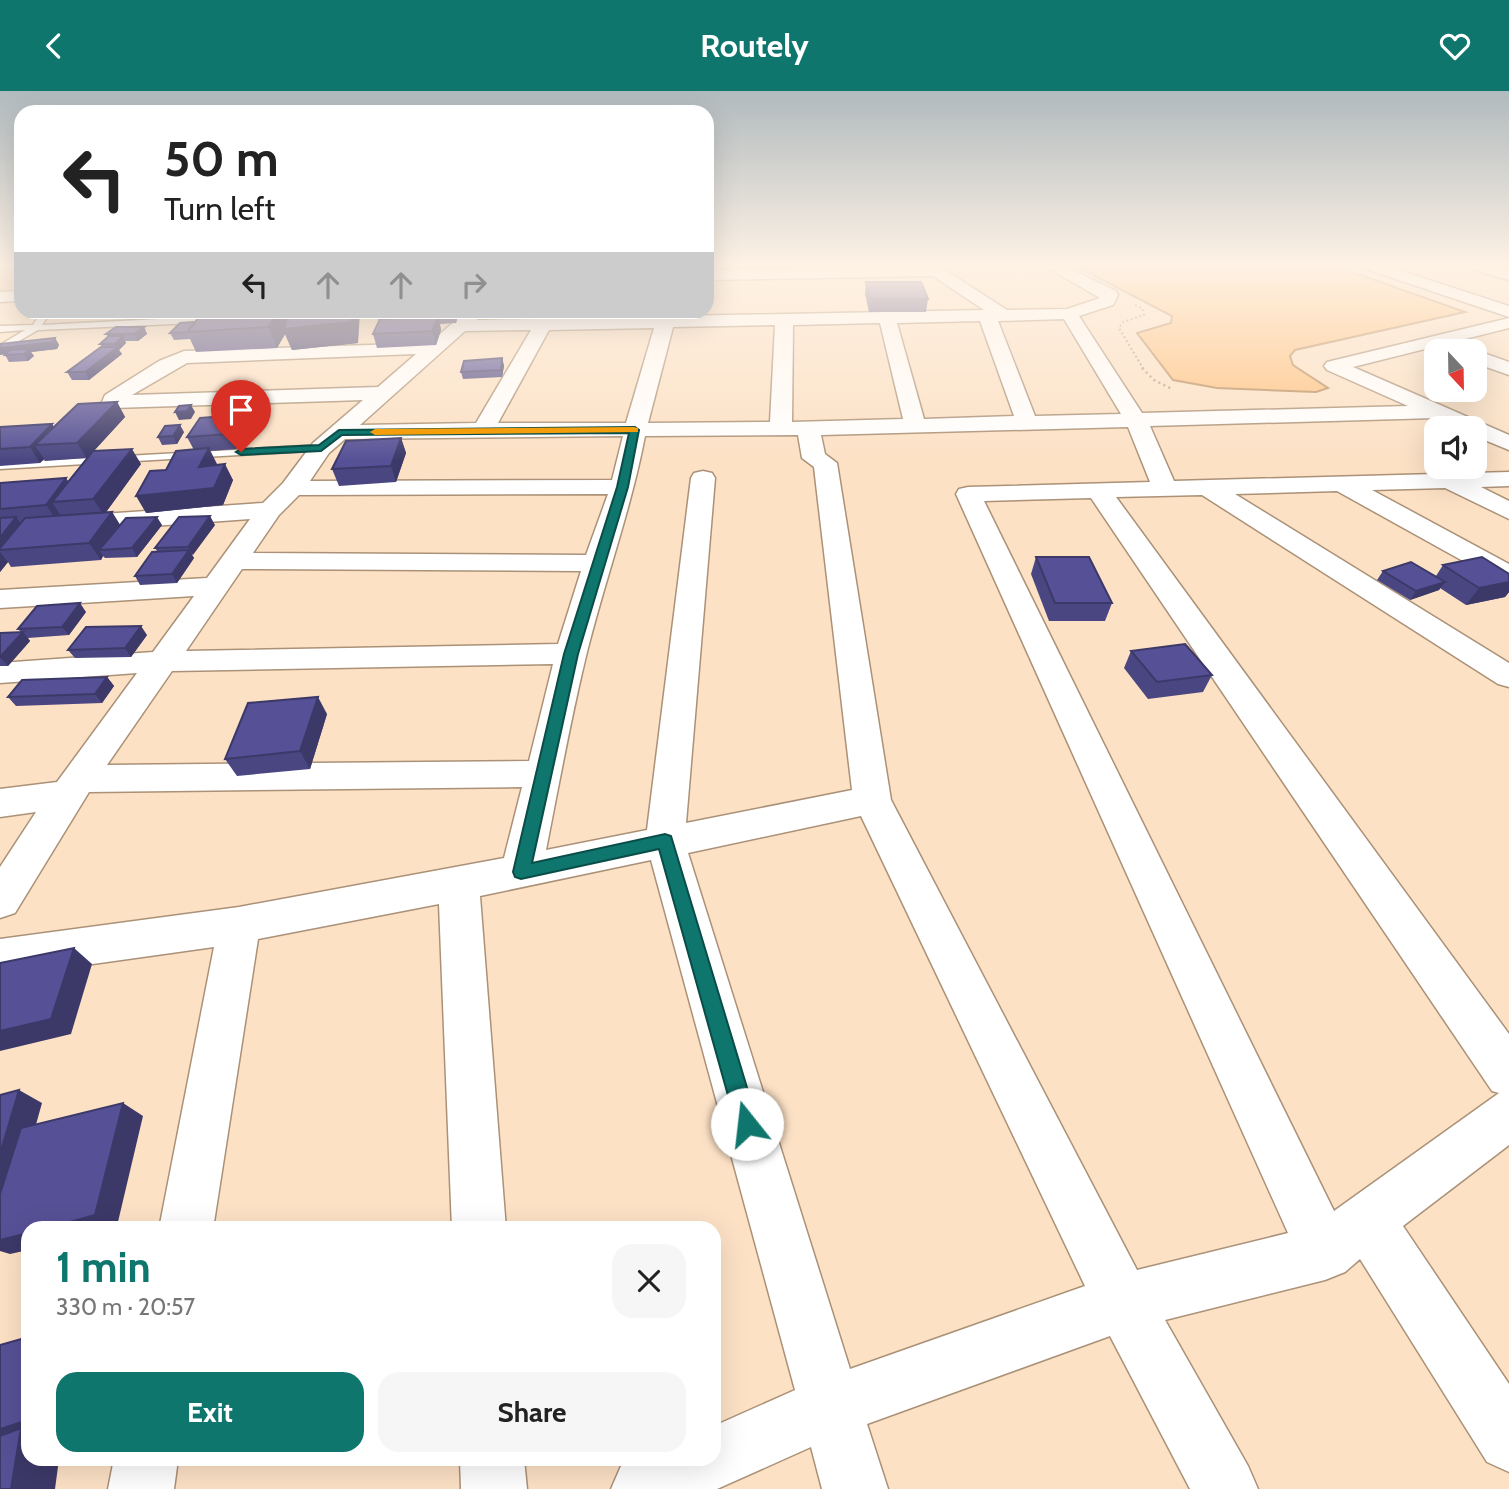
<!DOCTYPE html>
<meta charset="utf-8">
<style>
body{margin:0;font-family:Cabin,sans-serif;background:#f6f6f6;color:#222;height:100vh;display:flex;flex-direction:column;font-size:26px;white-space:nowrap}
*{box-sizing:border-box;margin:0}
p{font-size:23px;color:#767676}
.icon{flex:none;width:38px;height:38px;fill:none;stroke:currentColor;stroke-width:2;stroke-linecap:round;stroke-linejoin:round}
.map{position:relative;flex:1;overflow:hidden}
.panel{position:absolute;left:21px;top:1130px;width:700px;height:245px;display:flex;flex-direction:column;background:#fff;border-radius:21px;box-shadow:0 7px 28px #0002}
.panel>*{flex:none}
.banner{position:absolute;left:14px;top:14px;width:700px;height:214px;border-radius:21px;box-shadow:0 7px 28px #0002;background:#fff;color:#222;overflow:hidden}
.needle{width:46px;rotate:158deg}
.buttons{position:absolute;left:1424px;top:248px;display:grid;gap:14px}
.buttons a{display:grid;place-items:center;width:63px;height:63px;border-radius:14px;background:#fff;box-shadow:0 7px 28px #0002;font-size:35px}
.pin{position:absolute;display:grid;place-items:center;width:60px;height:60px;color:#fff;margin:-72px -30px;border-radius:50% 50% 50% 0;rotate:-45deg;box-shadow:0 0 7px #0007}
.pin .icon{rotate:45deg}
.me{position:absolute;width:77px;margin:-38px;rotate:344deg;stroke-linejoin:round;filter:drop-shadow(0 0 5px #0008)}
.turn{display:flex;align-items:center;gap:24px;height:147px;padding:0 35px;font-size:32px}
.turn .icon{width:91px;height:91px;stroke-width:2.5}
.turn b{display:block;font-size:49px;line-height:60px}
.lanes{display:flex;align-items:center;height:66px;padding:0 35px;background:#0003;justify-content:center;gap:35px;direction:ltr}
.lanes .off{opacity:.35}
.round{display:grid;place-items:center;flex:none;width:74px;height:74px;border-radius:21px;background:#f6f6f6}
.headline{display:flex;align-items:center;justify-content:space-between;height:119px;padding:0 35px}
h1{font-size:42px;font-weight:800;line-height:52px;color:#0f766e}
.action{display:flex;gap:14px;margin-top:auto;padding:14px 35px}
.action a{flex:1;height:80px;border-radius:21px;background:#0f766e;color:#fff;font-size:28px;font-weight:800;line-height:80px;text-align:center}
.action a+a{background:#f6f6f6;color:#222}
header{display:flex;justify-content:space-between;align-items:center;height:91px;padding:0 35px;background:#0f766e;color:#fff;font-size:32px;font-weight:800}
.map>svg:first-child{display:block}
</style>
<header><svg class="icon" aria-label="back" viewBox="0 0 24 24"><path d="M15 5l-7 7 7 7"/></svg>Routely<svg class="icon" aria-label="heart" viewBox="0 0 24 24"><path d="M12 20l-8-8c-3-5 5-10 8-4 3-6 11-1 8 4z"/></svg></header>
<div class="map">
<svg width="1509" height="1398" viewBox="0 0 1509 1398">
<rect width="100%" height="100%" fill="#fce1c5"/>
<!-- green -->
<polygon fill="#eec397" points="0,175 21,175 21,201 0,202"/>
<!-- water -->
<polygon fill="#fec280" stroke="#b88b5b" stroke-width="2" points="1076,175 1338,176 1465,221 1295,259 1290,265 1293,274 1328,297 1316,301 1217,297 1173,289 1137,242 1171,232 1172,225"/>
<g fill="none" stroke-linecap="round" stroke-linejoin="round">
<!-- service casing -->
<g stroke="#aa9177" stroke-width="3">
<g id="service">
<polygon points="42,220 51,220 42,234 218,225 222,228 218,231 38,239 0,261 0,254 25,239 0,241 0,235 33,234"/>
<polygon points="321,354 326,357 325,359 0,378 0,372"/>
</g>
</g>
<!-- minor casing -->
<g stroke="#aa9177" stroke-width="3">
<g id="minor">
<path d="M939,175l68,44 60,-1 33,-11 -56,-32h20l52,25 2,4 -5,10 -34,11 63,97 266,-7 -81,-36 -3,-4 3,-4 182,-44v10l-156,39 156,68v15l-34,-14v-7h-17l-23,-11 -285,8 24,55 335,-9v14l-28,1 28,14v18l-64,-31 -73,2 137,74v19l-10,-2 -162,-90 -102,3 274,169v24l-11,-3 -296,-189 -86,2 393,537v111l-106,81 106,158v88l-22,-10 -127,-203 -15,13 -20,8 -160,40 83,146 10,23h-68l-80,-153 -243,88 21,65h-66l-11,-42 -94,42h-106l10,-23 15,-7h78v-33l81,-36 -144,-530 -171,36 26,333h-54l-13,-325 -181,35 -45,290h-54l55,-282 -214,30v-38l239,-32 265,-49 18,-71 -433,5 -74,121 -15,5v-51l36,-55 -36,5v-28l57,-7 80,-109 -137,10v-20l153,-11 41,-56 -194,12v-18l207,-12 43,-59 -250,18v-16l263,-18 20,-20 30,-40 50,-43 -250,8 -7,-2 -4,-4 3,-7 54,-34 25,-10 246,-8 36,-32h19l-8,9 507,-10 -51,-34 -226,4v-10zM1064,228l57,95 -86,2 -37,-95zM980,230l34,95 -90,3 -27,-96zM880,232l23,96 -111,3 1,-97zM775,234l-5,97 -122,1 25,-96zM654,237l-28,95h-128l51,-93zM531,239l-55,93 -116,2 105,-94zM416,263l-38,33 -246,8 55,-32zM1128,336l22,55 -182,5 -9,2 -3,5 332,739 -151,37 -246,-470 -54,-337 -12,-9 -4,-19zM798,344l4,23 12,9 38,323 -166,33 29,-345 -3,-5 -9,-2 -9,2 -3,5 -44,352 -101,20c13,-66 25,-133 41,-198 18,-72 44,-143 58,-216zM623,345l-11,44 -302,1 19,-28 16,-14zM608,403l-22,61 -333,-2 26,-38 20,-20zM1091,407l401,593 7,2 -165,118 -350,-710zM242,478l339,2 -23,73 -372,7zM553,573l-24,97 -422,4 65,-94zM861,725l224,470 -235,83 -162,-516z"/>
<polygon points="1363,175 1386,175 1509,215 1509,226 1366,178"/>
<polygon points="21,200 21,210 0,211 0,201"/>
<polygon points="1475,259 1509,271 1509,284 1475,272 1475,261 1469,261"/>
<polygon points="114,1368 178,1368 174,1398 108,1398"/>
<polygon points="460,1368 524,1368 527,1398 461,1398"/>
</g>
</g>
<!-- motorway casing -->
<g stroke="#aa9177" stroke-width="4">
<polygon id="motorway" points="1470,175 1495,175 1509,179 1509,189 1472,178"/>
</g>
<!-- path-far1 -->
<polyline stroke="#b29d88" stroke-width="2" stroke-dasharray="2 2.5" stroke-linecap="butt" points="1135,214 1142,217 1144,224 1123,231 1119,237 1144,279"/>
<!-- path -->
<polyline stroke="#b29d88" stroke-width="2.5" stroke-dasharray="2 3.5" stroke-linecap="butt" points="1142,277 1154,289 1172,298"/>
<!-- service -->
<use href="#service" fill="#fff" fill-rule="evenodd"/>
<!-- minor -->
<use href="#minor" fill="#fff" fill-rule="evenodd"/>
<!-- motorway -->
<use href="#motorway" fill="#fff" fill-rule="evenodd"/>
</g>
<!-- wall -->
<g fill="#4a4681">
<polygon points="766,175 796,175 767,176"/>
<polygon points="866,191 928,208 926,221 869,221 865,203"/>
<polygon points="376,220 459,220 456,232 440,233 441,239 436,254 377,257 373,243 379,231"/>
<polygon points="360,222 358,252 292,259 285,243 277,257 196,261 190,248 174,249 170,242"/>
<polygon points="144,236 147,243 138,250 125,250 126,252 119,259 122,263 89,289 72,289 67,281 102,256 100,253 108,246 106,243"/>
<polygon points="55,247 59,254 57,258 31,261 34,265 28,270 9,271 5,264"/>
<polygon points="502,267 504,275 502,286 463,288 461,281"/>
<polygon points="117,311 125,326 94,360 141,373 106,421 112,421 120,434 162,434 137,466 105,467 103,465 101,469 11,476 8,471 0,481 0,392 68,390 87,367 45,370 44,368 40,372 0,375 0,336 52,333 54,336"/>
<polygon points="240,324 247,340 236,358 210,360 216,374 233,389 223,414 146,422 194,359 187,346"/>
<polygon points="184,341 177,353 162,354 158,346"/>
<polygon points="401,347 406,362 396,391 339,395 332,378"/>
<polygon points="215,434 192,464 194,467 177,492 140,494 135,485 157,460 155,457"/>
<polygon points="1036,466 1112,512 1105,530 1049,530 1031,483"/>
<polygon points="1443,474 1509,483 1509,501 1505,506 1466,514 1440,497 1439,499 1410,509 1377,489 1383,480 1436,485"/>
<polygon points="86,521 69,544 28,547 30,550 8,575 0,575 0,542 21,541 18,538"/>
<polygon points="147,544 131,566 75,567 68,559"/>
<polygon points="1131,560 1212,584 1203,601 1148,608 1124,577"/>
<polygon points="107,586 114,595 102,612 16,615 8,606"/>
<polygon points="327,623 310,678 237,685 225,668"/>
</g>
<!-- shaded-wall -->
<g fill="#3c3969">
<polygon points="279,220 359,220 358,252 292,259 285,243 277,257 268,236"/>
<polygon points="453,220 459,220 456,232"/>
<polygon points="438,225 441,239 436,254 432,240"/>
<polygon points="144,236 147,243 138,250 134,243"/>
<polygon points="123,245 126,252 119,259 122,263 89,289 85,281 117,257 115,253"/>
<polygon points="55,247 59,254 57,258 31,261 34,265 28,270 24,263 25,262 0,264 0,257"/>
<polygon points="502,267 504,275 502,286 501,279"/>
<polygon points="117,311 125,326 87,367 77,352"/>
<polygon points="191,314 195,321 191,328 179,329 175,321"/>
<polygon points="240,324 247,340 236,358 229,343"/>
<polygon points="52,333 62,349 35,354 44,368 40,372 30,356"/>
<polygon points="180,334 184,341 177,353 173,345"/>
<polygon points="401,347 406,362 396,391 391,375"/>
<polygon points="209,357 217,373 208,392 199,376"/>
<polygon points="132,358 141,373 104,424 93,408"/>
<polygon points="225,373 233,389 223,414 146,422 136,405"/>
<polygon points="66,387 77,403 52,411 61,425 57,430 46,414"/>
<polygon points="112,421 122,437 99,459 103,465 101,469 89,452"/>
<polygon points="210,425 215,434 193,464 188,456"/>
<polygon points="16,426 28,442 0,459 0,447"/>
<polygon points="157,426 162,434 137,466 132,457"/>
<polygon points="189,459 194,467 177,492 172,483"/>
<polygon points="0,461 8,471 0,481"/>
<polygon points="1445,491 1439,499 1410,509 1416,500"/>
<polygon points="1509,491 1509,501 1505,506 1466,514 1479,497"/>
<polygon points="80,512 86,521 69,544 62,536"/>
<polygon points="141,535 147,544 131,566 125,557"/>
<polygon points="23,541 30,550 8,575 0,566"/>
<polygon points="107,586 114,595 102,612 95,603"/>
<polygon points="318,606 327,623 310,678 300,660"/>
<polygon points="74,857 92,873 71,943 0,960 0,940"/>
<polygon points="19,999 42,1012 8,1134 0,1136 0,1063"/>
<polygon points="123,1012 143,1025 117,1135 107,1138 45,1138"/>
<polygon points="28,1142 28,1159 10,1163 0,1160 0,1149"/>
<polygon points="28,1329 28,1368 59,1368 55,1398 11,1398 0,1351 0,1338"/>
</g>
<!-- building -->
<g fill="#565196" stroke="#3c3969" stroke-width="2">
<polygon points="866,191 921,191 928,208 870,208"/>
<polygon points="204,220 279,220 268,236 187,241"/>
<polygon points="288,220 352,220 351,231 284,238"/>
<polygon points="376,220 406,220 376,222"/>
<polygon points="438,225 432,240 373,243 380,228"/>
<polygon points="195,231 187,241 170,242 180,232"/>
<polygon points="116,236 144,236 134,243 106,243"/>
<polygon points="109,245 123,245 115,253 100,253"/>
<polygon points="55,247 53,251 0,257 0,253"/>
<polygon points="101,256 118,256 85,281 67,281"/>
<polygon points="29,258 24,263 5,264 10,259"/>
<polygon points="502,267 501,279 461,281 464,270"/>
<polygon points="117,311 77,352 35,354 78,313"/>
<polygon points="191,314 187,320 175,321 179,315"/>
<polygon points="240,324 229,343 187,346 200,327"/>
<polygon points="52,333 30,356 0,358 0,336"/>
<polygon points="180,334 173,345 158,346 165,335"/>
<polygon points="401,347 391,375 332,378 346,350"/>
<polygon points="209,357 199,376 225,373 214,397 136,405 150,380 166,379 176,360"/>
<polygon points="132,358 93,408 52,411 93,360"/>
<polygon points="66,387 46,414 0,418 0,392"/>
<polygon points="112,421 89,452 0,459 0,457 25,427"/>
<polygon points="210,425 188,456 155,457 179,426"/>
<polygon points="16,426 0,447 0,427"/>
<polygon points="157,426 132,457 99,459 126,427"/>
<polygon points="189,459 172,483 135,485 152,461"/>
<polygon points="1036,466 1089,466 1112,512 1055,512"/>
<polygon points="1482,466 1509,483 1509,491 1479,497 1443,474"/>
<polygon points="1411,471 1445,491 1416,500 1383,480"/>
<polygon points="80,512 62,536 18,538 37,515"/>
<polygon points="141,535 125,557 68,559 86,536"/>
<polygon points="23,541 0,566 0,542"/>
<polygon points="1185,553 1212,584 1157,591 1131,560"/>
<polygon points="107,586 95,603 8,606 22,589"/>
<polygon points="318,606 300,660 225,668 248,612"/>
<polygon points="74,857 51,928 0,940 0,872"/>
<polygon points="19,999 0,1063 0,1004"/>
<polygon points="123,1012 95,1124 45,1138 28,1138 28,1142 0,1149 0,1103 21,1037"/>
<polygon points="28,1246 28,1329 0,1338 0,1254"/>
<polygon points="21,1337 11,1398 0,1398 0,1345"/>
</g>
<!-- sky -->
<linearGradient id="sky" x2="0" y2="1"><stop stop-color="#b1babe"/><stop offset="0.47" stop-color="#fef2e5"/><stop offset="1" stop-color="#fef2e5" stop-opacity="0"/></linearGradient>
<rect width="1509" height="370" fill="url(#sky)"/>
<!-- route -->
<polygon fill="#0f766e" stroke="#0a4d48" stroke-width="2" points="635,336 639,339 628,396 578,563 532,772 665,743 671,745 758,1033 755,1040 747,1044 739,1040 736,1033 659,758 521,788 515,786 513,781 564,563 617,396 629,342 342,344 321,360 241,364 236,361 241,358 319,354 339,339"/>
<!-- slow -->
<polygon fill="#f59e0b" points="634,336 638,337 638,341 375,344 370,341 375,338"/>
</svg>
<div class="buttons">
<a><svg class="needle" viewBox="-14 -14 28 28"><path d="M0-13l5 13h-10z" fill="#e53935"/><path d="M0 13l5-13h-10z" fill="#767676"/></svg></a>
<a><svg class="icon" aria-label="sound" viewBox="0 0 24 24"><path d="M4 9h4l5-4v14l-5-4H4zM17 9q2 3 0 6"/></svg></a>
</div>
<div class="pin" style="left:241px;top:361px;background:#d93025"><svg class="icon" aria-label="arrive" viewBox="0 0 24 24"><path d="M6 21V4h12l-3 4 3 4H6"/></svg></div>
<svg class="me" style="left:747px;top:1033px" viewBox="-20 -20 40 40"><circle r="19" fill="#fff"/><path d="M0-13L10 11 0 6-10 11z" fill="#0f766e"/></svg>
<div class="banner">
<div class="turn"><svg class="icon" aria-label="left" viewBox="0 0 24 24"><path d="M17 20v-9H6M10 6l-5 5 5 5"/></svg><div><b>50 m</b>Turn left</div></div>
<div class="lanes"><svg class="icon" aria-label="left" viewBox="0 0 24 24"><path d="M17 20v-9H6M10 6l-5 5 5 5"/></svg><svg class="icon off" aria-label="ahead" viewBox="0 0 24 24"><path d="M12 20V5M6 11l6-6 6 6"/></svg><svg class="icon off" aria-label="ahead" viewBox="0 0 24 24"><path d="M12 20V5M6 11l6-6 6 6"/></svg><svg class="icon off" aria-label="right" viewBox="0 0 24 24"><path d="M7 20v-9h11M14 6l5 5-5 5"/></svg></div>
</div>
<section class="panel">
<div class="headline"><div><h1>1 min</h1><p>330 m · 20:57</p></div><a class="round"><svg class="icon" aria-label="close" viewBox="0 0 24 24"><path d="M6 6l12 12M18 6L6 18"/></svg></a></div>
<div class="action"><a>Exit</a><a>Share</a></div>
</section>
</div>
